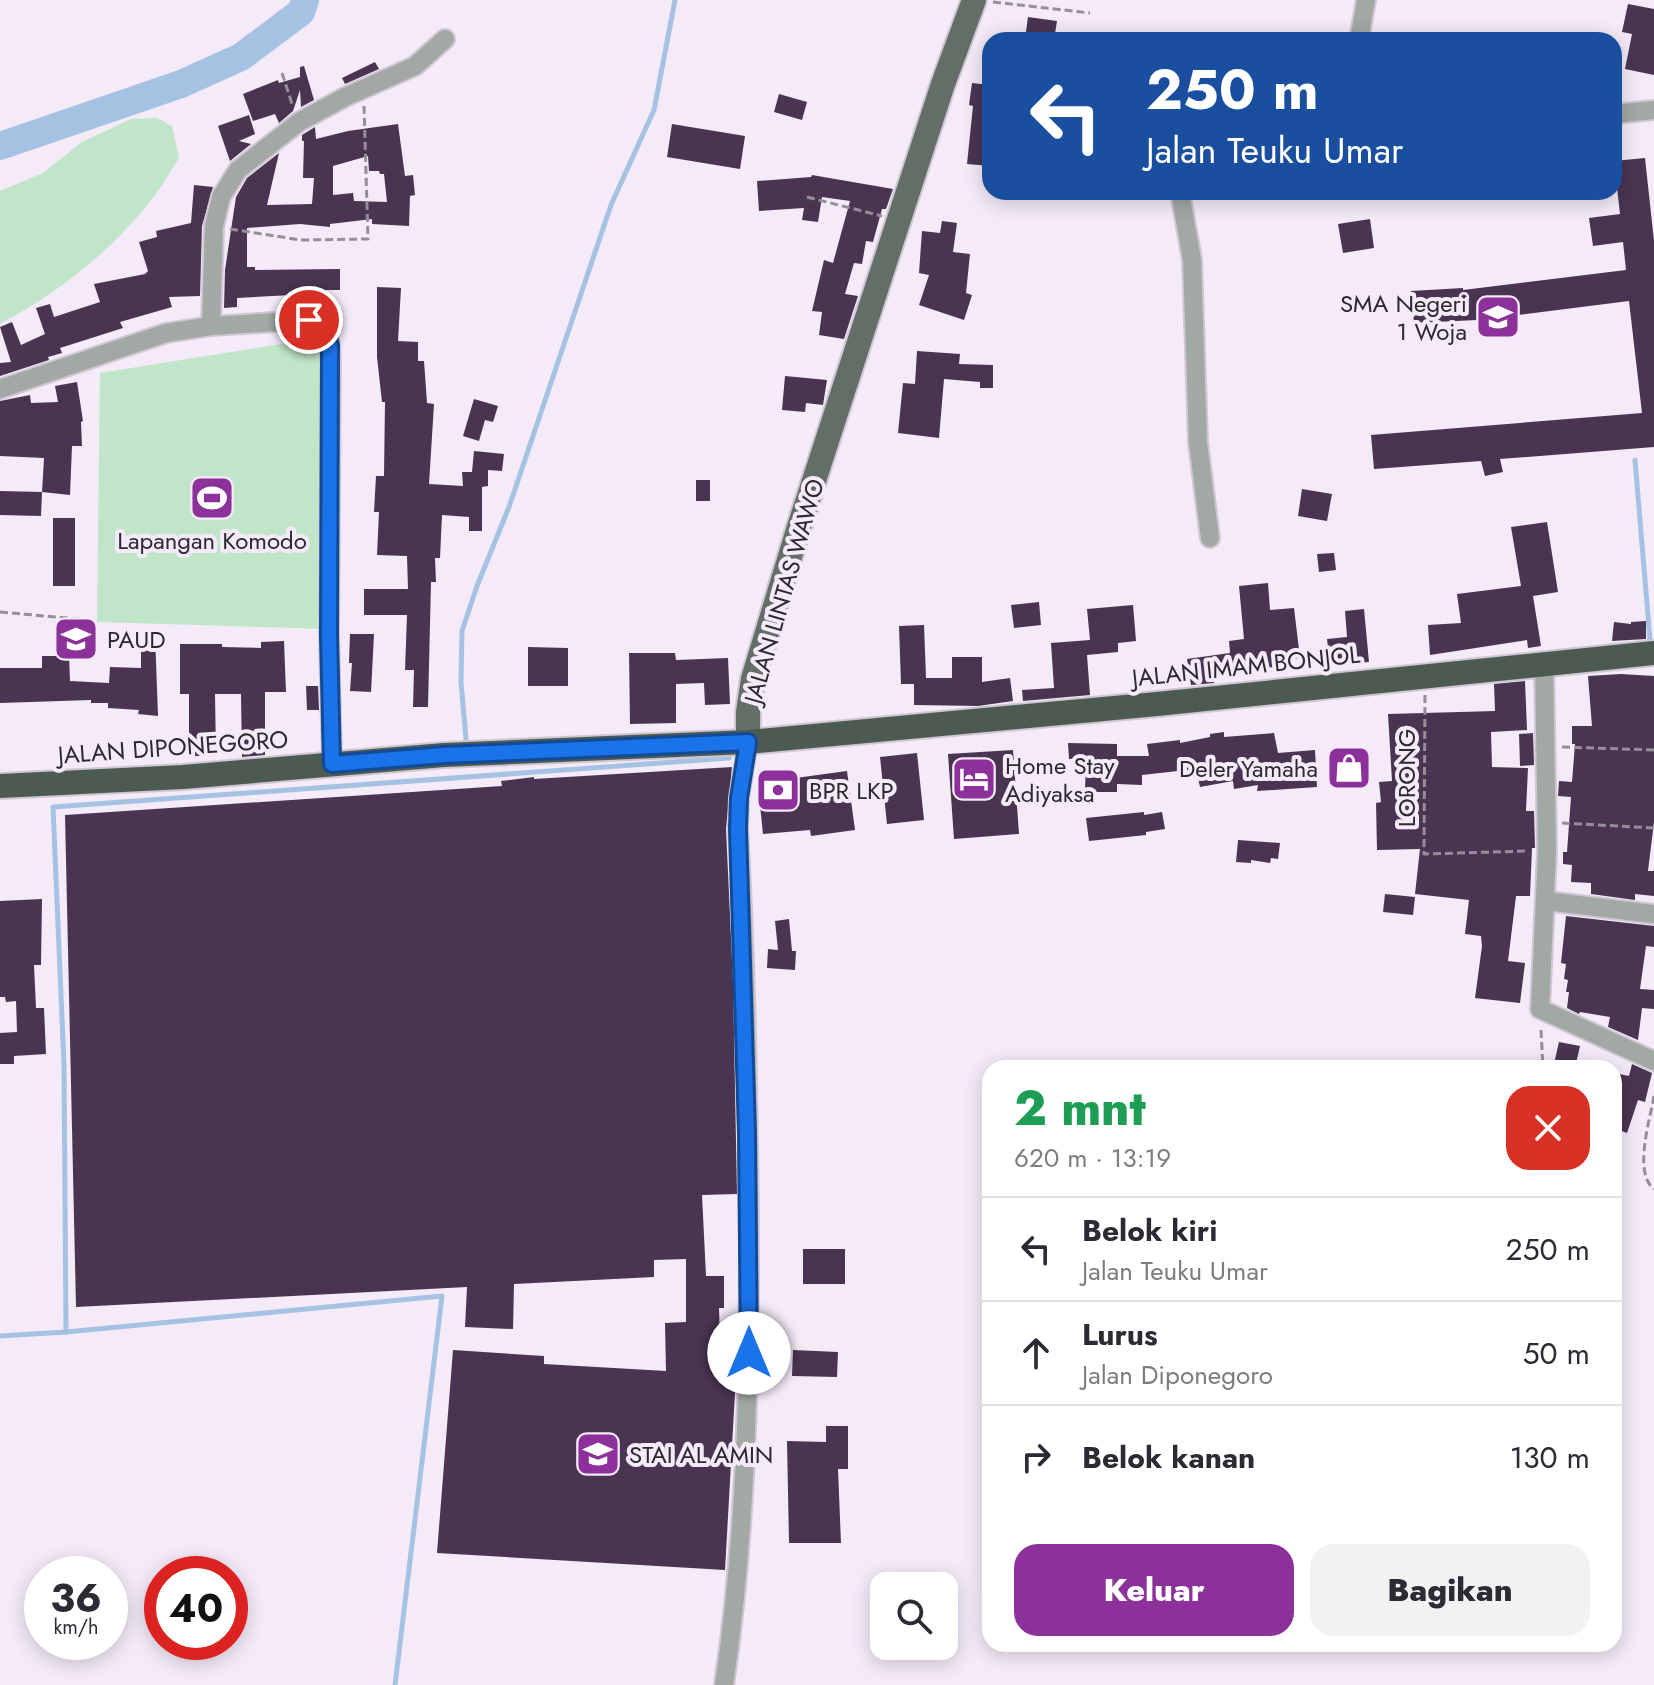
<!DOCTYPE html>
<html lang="id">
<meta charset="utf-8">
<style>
body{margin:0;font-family:Jost,sans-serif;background:#f2f2f3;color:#2b2b33;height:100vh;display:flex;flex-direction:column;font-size:30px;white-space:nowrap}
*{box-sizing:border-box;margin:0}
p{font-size:26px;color:#7c7c81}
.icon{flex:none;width:44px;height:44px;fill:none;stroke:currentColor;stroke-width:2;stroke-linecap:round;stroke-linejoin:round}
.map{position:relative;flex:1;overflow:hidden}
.side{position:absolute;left:982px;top:1060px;width:640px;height:592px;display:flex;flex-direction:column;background:#fff;border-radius:24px;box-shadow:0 4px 20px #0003}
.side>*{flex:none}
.banner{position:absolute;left:982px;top:32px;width:640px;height:168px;border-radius:24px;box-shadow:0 4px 20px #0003;background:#1a4fa0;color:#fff;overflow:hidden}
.tools{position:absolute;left:870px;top:1572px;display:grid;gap:16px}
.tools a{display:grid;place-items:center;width:88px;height:88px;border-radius:16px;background:#fff;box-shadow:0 4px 20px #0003;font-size:40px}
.speed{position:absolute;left:24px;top:1556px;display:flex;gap:16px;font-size:40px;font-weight:700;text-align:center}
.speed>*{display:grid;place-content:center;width:104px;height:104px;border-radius:50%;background:#fff;box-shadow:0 4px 20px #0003;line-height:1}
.speed small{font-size:20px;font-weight:400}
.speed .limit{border:12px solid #d22;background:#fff;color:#111}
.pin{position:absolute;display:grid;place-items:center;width:68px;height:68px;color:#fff;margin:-34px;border:4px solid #fff;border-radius:50%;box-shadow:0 2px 8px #0007}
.me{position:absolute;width:88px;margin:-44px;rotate:0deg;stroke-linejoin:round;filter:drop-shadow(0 0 6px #0008)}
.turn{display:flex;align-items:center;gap:28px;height:168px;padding:0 32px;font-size:36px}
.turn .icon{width:104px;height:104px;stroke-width:2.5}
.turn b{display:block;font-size:56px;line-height:68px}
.round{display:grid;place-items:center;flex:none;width:84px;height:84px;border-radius:24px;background:#f2f2f3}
.head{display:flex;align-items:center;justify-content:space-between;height:136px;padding:0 32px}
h1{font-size:48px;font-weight:800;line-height:60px;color:#1e9e55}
.cta{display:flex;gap:16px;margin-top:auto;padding:16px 32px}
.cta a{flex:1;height:92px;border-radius:24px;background:#8c309a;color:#fff;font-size:32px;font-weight:800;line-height:92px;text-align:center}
.cta a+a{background:#f2f2f3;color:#2b2b33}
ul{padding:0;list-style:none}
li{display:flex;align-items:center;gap:24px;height:104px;padding:0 32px;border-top:2px solid #e1e1e2}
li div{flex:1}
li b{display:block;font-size:30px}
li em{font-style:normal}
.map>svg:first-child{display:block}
</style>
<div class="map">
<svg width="1654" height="1685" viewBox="0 0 1654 1685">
<rect width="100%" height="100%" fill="#f4eaf8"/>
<!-- green -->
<g fill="#c0e5c9">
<path d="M157,118l15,8 7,32c-10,15 -19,32 -31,46 -40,50 -92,90 -148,120v-133l43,-18 39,-31 49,-23z"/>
<polygon points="325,337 326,629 97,622 100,373"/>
</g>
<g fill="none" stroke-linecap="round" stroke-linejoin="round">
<!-- stream -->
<g stroke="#a6c2e3" stroke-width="5">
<polyline points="1635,460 1650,640"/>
<polyline points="466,739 461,682 462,631 477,586 509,507 611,205 654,110 675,0"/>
<polyline points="0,1336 66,1332"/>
<polyline points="395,1685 442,1296 66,1332 64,1065 53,807 729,758"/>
</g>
<!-- river -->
<polyline stroke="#a6c2e3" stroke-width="28" points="0,146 181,84 241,57 301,12 305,0"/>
</g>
<!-- building -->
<g fill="#493552" fill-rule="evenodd">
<polygon points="1628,4 1654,9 1654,75 1625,69 1632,34 1622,32"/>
<polygon points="1028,17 1057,21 1054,40 1025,39"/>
<polygon points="375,62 379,69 345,84 342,78"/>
<polygon points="304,66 314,100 301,107 300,90 293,111 279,123 275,114 253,121 243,94 278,80 279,83 300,77 300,67"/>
<polygon points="972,83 990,85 990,166 967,164 973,106 969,105"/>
<polygon points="779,94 807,102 802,120 774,112"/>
<polygon points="249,115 255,134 239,141 251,144 230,161 218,126"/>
<path d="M398,124l7,52 8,-1 2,20 -5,1 -1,30 -37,-2v-5l-42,5v3l-30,-3 -53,4v39h8v3l85,-1v21h-30v4l-73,4v9l-13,1 1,-38 11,-73 11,-19 32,-25 -12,52 45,-1 2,-26h-11l1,-37h-2v-6l13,-8 1,12 32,-8zM368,156l1,15h10l1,3h4l3,28 -33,-1 -1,-8 -20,2v-29z"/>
<polygon points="672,124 745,136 740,169 667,157"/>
<polygon points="1645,158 1654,241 1654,447 1500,459 1503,472 1485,476 1481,461 1374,469 1371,435 1642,413 1629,301 1477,320 1414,323 1411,291 1463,288 1463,290 1626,270 1623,242 1593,246 1589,218 1620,214 1614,161"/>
<polygon points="812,175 893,189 886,209 882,209 873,242 866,241 862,264 854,263 845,294 858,296 844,339 819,335 822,312 812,311 824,260 833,263 850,201 822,197 818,222 802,220 804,208 759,211 757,181 811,177"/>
<polygon points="194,185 213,187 202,226 200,296 169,297 172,307 120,322 123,328 60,348 62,353 48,357 49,360 0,376 0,363 11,362 0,327 12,322 21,345 45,334 36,308 50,304 54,317 100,302 94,284 145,274 148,271 139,242 157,237 156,231 191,223"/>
<polygon points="1370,219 1374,248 1343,253 1338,224"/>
<polygon points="942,221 957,223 953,252 970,254 966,293 972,295 964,320 919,305 929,275 919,273 922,231 940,233"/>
<polygon points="377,287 401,288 398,341 418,342 418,361 424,361 427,403 434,404 429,484 463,486 462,472 472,472 474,451 504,454 502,471 488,470 488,486 482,487 482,531 469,531 469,517 442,515 440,558 435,558 436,582 431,582 428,707 413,707 414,670 405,670 407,615 364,615 364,589 408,589 407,556 377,555 379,512 374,512 376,476 384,476 385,402 382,402 377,357"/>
<polygon points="917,351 960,354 959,364 993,365 993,388 980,388 980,382 944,379 939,438 898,433 903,383 915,384"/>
<polygon points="785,376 827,380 823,405 806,403 805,412 782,410"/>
<polygon points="77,382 83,421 81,422 82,446 72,446 70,495 42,492 44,458 0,456 0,401 30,395 31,403 58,402 55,386"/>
<polygon points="474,399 498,406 493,422 485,420 479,441 463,436"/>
<rect x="696" y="480" width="14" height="21"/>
<polygon points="1302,489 1332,494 1327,521 1298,516"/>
<polygon points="0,491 42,492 41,516 0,515"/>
<rect x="53" y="518" width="22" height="68"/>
<polygon points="1547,522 1558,592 1533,596 1541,646 1528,648 1527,640 1430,655 1428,625 1461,623 1457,594 1521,586 1511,527"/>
<polygon points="1334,553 1336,570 1319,572 1317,554"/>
<polygon points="1268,583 1270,610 1294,608 1300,658 1274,661 1275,667 1212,674 1214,683 1191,685 1187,659 1230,653 1229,641 1244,639 1239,586"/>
<polygon points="1039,602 1041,625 1014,628 1011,605"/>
<polygon points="1133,605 1136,641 1118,643 1118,652 1087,655 1090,695 1023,701 1022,690 1054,688 1051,643 1090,640 1087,609"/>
<polygon points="1364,609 1369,662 1330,665 1327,639 1347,637 1345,611"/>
<polygon points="1646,621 1646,639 1612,641 1614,622 1631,624 1631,622"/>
<polygon points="924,625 926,678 952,678 952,657 982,657 982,682 1010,678 1013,701 978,706 914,705 914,684 901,684 899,626"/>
<polygon points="155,634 158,716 138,714 139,710 108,708 108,703 91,703 91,700 0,703 0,668 42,668 42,656 69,656 70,681 109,683 110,667 141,668 141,635"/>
<polygon points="350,634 374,634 371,692 350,691 352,663 349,663"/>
<polygon points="284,641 286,692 265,692 265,755 242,757 241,694 215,694 216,756 189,756 189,694 180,694 180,644 222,644 222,647 261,648 261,642"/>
<polygon points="528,647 568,648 568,686 528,686"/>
<polygon points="629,653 675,653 676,660 728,658 730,704 705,705 704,683 676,684 676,723 630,724"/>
<polygon points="1621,674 1654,676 1654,822 1648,871 1654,871 1654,896 1635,894 1635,900 1591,894 1591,883 1571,882 1572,865 1563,864 1563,852 1567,852 1571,797 1558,796 1559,781 1572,782 1575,744 1572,744 1572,726 1592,726 1588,676"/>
<polygon points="1525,681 1527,730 1491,732 1492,767 1528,768 1526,811 1534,811 1535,848 1532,848 1530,896 1516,896 1508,961 1525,963 1520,1003 1475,998 1482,946 1481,936 1465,934 1469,900 1415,894 1420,849 1377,850 1376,803 1381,802 1379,782 1392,781 1388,714 1495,711 1494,684"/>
<polygon points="306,686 318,686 319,710 307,710"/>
<polygon points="1224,732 1224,737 1274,733 1278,753 1315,750 1317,787 1257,791 1258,785 1234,789 1233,781 1200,787 1196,769 1142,775 1142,785 1117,784 1117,792 1085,792 1086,758 1069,759 1068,743 1117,744 1117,756 1149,756 1147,744 1180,740 1180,743 1210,737 1210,734"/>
<polygon points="1533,733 1534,765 1520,766 1519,734"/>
<polygon points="1013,750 1019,834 954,839 948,754"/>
<polygon points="917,753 924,820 887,824 880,757"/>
<polygon points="732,767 726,829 733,982 737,1194 702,1195 706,1276 724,1276 724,1308 719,1308 721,1375 736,1375 725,1570 437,1553 453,1350 544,1356 544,1364 666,1371 665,1323 686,1322 686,1259 654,1260 654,1277 514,1284 513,1329 465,1327 467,1287 76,1307 65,815 502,786 501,781 534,777 534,779"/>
<polygon points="847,771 855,830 811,836 810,830 763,834 757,776 788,773 788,779"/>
<polygon points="1144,812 1144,815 1162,812 1165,829 1146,832 1146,835 1089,841 1086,818"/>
<polygon points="1238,840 1280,843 1278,859 1271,858 1270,863 1251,860 1251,863 1236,862"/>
<polygon points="1385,894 1415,897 1413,915 1383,912"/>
<polygon points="42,899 41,965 34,965 36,1008 44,1008 46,1054 14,1056 14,1064 0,1064 0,1033 17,1032 16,1001 6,1002 5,997 0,997 0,901"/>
<polygon points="1566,916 1654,926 1654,947 1646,946 1640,989 1654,990 1654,1009 1642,1008 1638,1040 1608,1027 1610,1017 1580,1012 1579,1014 1567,1008 1569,992 1566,992 1568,980 1564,979 1566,964 1561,963"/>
<polygon points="789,919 792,951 796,951 795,970 767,968 768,949 778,950 775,921"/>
<polygon points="1559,1042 1580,1046 1575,1068 1553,1068"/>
<polygon points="1632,1064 1652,1073 1645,1102 1638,1100 1627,1133 1614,1128 1614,1073 1629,1076"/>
<rect x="803" y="1249" width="42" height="35"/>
<polygon points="793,1350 838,1352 837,1377 792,1376"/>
<polygon points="826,1426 848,1426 848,1469 838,1469 841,1543 789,1543 787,1441 826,1442"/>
</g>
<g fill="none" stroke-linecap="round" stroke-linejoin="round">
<!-- minor casing -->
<g stroke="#d0c7d4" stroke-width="22">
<g id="minor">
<polyline points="1359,40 1366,0"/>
<polyline points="1614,114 1654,110"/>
<polyline points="1180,192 1192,260 1198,442 1210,538"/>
<polyline points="211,326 214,226 221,197 238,170 299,122 345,97 415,66 445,39"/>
<path d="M0,389l166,-56 45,-7 98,-6c22,12 21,20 22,44l-2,271 3,129"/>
<polyline points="1544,662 1547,851 1540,1009 1654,1061"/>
<polyline points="1546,901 1654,914"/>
<path d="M724,1685c22,-148 25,-299 25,-449 -1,-135 -3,-272 -11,-407l1,-31 9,-56"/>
</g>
</g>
<!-- major casing -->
<g stroke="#d0c7d4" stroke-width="28">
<polyline id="major" points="748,742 748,712 753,679 798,530 943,84 974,0"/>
</g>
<!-- highway casing -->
<g stroke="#d0c7d4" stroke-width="28">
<polyline id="highway" points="0,786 183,777 444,755 748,742 1157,704 1654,653"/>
</g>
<!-- path -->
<g stroke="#958e98" stroke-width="3" stroke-dasharray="8 4" stroke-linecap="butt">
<polyline points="993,2 1090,13"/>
<polyline points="282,73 293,107"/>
<polyline points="807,197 882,216"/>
<polyline points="230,229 301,240 368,239 364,106"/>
<polyline points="0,612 89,620"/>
<polyline points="1425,695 1424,854 1529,851"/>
<polyline points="1562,747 1654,750"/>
<polyline points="1562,823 1654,828"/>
<polyline points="1541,1030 1543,1068"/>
<path d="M1654,1096c-4,24 -21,77 0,93"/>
</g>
<!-- minor -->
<use href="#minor" stroke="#a2a8a4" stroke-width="18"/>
<!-- major -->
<use href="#major" stroke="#636e66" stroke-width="24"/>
<!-- highway -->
<use href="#highway" stroke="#4d5a51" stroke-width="24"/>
</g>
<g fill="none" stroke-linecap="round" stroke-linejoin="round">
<!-- route casing -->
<g stroke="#114b97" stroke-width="20">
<polyline id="route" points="309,320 327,333 330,346 329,635 332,764 444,755 748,742 739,798 738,829 747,1133 749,1353"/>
</g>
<!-- route -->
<use href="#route" stroke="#1a73e8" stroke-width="14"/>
</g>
<!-- icons -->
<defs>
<g id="school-square" transform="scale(2.3)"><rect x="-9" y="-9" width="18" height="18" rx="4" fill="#8c309a" stroke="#f4eaf8"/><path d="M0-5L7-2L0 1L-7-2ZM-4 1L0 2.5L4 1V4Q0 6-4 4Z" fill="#fff"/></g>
<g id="stadium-square" transform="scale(2.3)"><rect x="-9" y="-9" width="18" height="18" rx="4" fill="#8c309a" stroke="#f4eaf8"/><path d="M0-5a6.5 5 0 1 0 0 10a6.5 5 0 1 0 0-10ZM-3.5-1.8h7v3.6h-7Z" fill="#fff"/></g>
<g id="shop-square" transform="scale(2.3)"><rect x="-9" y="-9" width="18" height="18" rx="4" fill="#8c309a" stroke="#f4eaf8"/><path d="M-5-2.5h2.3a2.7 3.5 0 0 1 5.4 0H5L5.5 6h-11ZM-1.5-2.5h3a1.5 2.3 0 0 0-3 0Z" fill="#fff"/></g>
<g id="hotel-square" transform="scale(2.3)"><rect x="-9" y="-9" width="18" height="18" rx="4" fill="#8c309a" stroke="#f4eaf8"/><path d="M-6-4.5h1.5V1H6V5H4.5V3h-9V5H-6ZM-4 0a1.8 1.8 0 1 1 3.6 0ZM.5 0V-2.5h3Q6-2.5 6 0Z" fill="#fff"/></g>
<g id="bank-square" transform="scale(2.3)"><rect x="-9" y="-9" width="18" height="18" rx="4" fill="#8c309a" stroke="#f4eaf8"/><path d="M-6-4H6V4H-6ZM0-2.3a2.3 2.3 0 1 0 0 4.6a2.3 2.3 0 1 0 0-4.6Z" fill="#fff"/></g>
<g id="university-square" transform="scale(2.3)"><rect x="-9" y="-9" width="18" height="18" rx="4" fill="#8c309a" stroke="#f4eaf8"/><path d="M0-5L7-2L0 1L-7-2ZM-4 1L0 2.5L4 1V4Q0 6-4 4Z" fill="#fff"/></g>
</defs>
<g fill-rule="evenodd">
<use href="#school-square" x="1498" y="317"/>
<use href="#stadium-square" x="212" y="498"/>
<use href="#school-square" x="76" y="639"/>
<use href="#shop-square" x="1349" y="768"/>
<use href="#hotel-square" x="974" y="779"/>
<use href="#bank-square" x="778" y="790"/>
<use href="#university-square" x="598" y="1454"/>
</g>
<g text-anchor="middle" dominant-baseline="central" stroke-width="8" stroke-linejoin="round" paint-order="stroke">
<!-- poi labels -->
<g font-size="24" fill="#2d292f" stroke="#f4eaf8" text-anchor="start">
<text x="1467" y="303" text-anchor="end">SMA Negeri<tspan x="1467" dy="28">1 Woja</tspan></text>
<text x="212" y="540" text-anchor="middle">Lapangan Komodo</text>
<text x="107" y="639">PAUD</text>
<text x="1005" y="765">Home Stay<tspan x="1005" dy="28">Adiyaksa</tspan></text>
<text x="1318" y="768" text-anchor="end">Deler Yamaha</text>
<text x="809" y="790">BPR LKP</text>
<text x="629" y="1454">STAI AL AMIN</text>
</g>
<!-- street labels -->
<g font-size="24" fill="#2d292f" stroke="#f4eaf8">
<text transform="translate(784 591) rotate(-74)">JALAN LINTAS WAWO</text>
<text transform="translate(1246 666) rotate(-6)">JALAN IMAM BONJOL</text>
<text transform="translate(173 747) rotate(-4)">JALAN DIPONEGORO</text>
<text transform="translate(1406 778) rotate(-90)">LORONG</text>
</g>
</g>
</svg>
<div class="tools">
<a><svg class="icon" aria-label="search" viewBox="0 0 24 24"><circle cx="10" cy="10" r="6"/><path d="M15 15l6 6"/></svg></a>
</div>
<div class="speed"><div>36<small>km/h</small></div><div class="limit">40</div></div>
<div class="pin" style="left:309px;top:320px;background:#d93025"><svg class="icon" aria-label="arrive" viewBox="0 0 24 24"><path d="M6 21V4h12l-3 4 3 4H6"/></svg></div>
<svg class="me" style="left:749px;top:1353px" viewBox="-20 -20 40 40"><circle r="19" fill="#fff"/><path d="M0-13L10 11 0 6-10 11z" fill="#1a73e8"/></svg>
<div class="banner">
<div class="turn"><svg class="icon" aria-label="left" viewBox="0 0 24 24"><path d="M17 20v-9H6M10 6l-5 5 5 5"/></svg><div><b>250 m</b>Jalan Teuku Umar</div></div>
</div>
<section class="side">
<div class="head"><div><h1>2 mnt</h1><p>620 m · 13:19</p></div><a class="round" style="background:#d93025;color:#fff"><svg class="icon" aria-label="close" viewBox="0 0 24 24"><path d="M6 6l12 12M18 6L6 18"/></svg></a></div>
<ul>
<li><svg class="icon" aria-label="left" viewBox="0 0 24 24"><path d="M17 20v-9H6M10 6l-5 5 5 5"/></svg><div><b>Belok kiri</b><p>Jalan Teuku Umar</p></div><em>250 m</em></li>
<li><svg class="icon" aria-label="ahead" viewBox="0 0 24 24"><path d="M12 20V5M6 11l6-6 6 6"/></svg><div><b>Lurus</b><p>Jalan Diponegoro</p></div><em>50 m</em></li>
<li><svg class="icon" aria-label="right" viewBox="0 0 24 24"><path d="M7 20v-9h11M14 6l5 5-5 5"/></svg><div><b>Belok kanan</b></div><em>130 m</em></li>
</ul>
<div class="cta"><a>Keluar</a><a>Bagikan</a></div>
</section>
</div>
